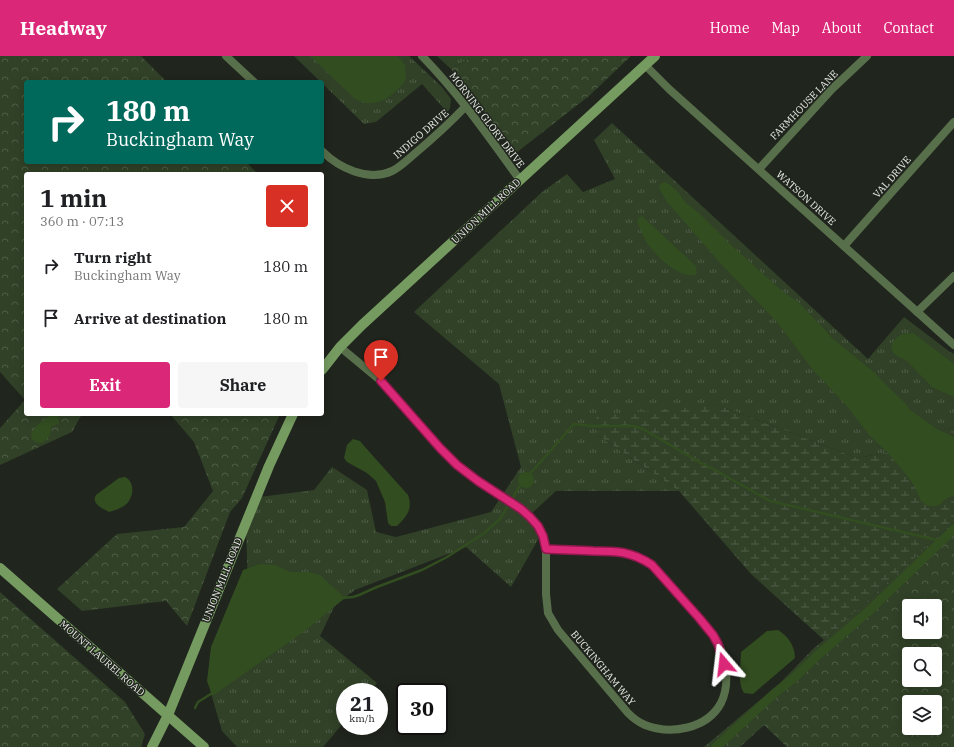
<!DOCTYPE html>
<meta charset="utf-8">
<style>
body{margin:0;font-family:"IBM Plex Serif",serif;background:#f6f6f6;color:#202124;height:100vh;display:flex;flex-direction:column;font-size:15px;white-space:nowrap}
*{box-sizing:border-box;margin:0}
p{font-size:13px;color:#757577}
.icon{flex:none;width:22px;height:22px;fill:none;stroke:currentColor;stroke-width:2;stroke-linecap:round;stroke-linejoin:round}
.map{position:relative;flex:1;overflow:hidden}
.drawer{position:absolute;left:24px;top:116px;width:300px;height:244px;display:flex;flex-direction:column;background:#fff;border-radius:4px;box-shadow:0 2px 10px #0003}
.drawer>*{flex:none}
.top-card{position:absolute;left:24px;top:24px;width:300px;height:84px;border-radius:4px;box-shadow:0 2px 10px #0003;background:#00695c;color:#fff;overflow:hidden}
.fabs{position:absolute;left:902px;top:543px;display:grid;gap:8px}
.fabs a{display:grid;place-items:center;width:40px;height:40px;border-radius:4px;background:#fff;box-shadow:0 2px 10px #0003;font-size:20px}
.speed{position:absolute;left:336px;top:627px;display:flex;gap:8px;font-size:20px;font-weight:700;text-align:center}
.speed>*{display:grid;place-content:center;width:52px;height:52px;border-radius:50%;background:#fff;box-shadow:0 2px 10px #0003;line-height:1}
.speed small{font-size:10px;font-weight:400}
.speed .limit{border:2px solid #111;border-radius:6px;background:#fff;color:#111}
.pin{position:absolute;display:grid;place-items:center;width:34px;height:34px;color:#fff;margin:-41px -17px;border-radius:50% 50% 50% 0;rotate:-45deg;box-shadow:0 0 4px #0007}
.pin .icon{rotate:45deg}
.me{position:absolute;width:44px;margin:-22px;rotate:343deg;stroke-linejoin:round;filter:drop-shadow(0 0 3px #0008)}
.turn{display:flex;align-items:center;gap:14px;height:84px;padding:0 16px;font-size:18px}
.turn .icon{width:52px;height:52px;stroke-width:2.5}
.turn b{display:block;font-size:28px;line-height:34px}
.round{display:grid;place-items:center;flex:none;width:42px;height:42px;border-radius:4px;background:#f6f6f6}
.overview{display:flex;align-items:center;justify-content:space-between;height:68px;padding:0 16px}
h1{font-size:24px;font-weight:700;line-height:30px}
.action{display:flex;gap:8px;margin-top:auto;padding:8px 16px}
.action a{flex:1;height:46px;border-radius:4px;background:#db2777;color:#fff;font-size:16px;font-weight:700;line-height:46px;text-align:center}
.action a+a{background:#f6f6f6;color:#202124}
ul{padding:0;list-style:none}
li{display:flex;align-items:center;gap:12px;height:52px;padding:0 16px}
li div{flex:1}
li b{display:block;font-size:15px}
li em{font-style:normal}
header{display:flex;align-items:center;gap:24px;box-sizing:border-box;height:56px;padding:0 20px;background:#db2777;color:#fff}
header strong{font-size:19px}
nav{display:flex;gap:22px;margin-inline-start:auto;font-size:14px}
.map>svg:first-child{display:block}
</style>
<header>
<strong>Headway</strong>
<nav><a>Home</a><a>Map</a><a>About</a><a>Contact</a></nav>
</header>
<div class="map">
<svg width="954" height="691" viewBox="0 0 954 691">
<defs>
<pattern id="grass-tufts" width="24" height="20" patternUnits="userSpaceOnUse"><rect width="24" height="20" fill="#314127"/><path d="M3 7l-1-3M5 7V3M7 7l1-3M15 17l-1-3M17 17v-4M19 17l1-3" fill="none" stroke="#4f5d46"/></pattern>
<pattern id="forest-crowns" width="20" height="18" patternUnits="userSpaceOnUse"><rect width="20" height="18" fill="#314127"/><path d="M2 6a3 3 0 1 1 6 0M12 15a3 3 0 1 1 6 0" fill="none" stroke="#4f5d46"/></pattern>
<pattern id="wetland-marsh" width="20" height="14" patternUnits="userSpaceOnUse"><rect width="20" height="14" fill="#314127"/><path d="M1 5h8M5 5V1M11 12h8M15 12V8" fill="none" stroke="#4f5d46"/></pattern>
</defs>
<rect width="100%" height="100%" fill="#20251d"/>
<!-- grass -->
<g fill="url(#grass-tufts)">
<polygon points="294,0 409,0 442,31 451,43 450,52 447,56 422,28 376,66 364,68"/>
<polygon points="437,0 473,0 451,13"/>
<polygon points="612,67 868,303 904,261 950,296 954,298 954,371 936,376 896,395 857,402 718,349 599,380 679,435 556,435 531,458 543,475 511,531 466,491 355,534 335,549 320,580 377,627 370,636 345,636 345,665 323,691 237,691 222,675 210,634 248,529 246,473 259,441 314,434 332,411 367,434 376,476 396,481 491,456 521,411 499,328 414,256 542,136 567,118 583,136 615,123 594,84"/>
</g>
<!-- forest -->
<g fill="url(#forest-crowns)" fill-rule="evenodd">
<polygon points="0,0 141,0 167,26 26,26 26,106 246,106 258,118 26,118 26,358 82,358 72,376 0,409 0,372 25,344 0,316"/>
<polygon points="473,0 631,0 589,40 516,97 451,13"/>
<polygon points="170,358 280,358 242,442 230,456 187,570 166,545 82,555 57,533 117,478 184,471 213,435 194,386"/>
<path d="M954,466v225h-167l-23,-22 -24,22h-36l76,-64 34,-35 10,-8zM909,550h26v26h-26zM909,598h26v26h-26zM909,646h26v26h-26z"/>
<polygon points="0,536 125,646 145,678 141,691 0,691"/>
</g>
<!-- wetland -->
<g fill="url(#wetland-marsh)">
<polygon points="718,349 857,402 896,395 954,425 954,466 824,584 751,518 679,435 599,380 596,360"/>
<polygon points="954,371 954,396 936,376"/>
</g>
<!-- water -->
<g fill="#324d20">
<path d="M310,0h88l7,9 1,14c-10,16 -33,33 -52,19z"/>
<polygon points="664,126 669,128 677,135 686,147 700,158 731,189 783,236 797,245 826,275 832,282 875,317 888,331 905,347 910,354 937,373 954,381 954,440 949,441 943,445 941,448 936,450 928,450 921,445 914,429 901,412 885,394 870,380 846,349 813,314 777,266 721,208 667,146 659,132 660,128"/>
<path d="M643,160l2,3 51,47 1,8c-14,7 -39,-16 -47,-27 -6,-7 -9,-17 -13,-25l2,-5z"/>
<path d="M913,277l41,31v33l-22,-10 -25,-26c-4,-3 -11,-4 -14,-9 -5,-7 3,-15 10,-18 3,-1 7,0 10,-1z"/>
<path d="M53,359l5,1 1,7 -8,4c-1,9 -2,13 -11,16 -22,-5 3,-25 13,-28z"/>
<path d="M353,383l7,2 5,6 43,48c5,14 -1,21 -11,31h-6l-3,-3 -3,-21 -9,-21 -9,-8 -20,-11 -3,-4 3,-13z"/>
<circle cx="526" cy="424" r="8"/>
<path d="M125,421c12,6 8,25 -3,30 -3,2 -9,4 -13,5 -7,-4 -18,-8 -13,-17l23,-17z"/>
<polygon points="260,508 275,509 291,516 309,516 320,519 345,542 306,574 214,639 212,639 207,625 211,591 243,514"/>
<path d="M778,574c10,6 17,16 17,28l-42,36 -9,-1c-7,-11 -3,-28 -3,-41l26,-21z"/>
</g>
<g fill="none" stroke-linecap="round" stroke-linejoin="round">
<!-- stream -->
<g stroke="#324d20" stroke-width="2.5">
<polyline points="528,420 574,368 591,370 634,370 643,373 701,407 715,414 770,445 941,485"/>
<polyline points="342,542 353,541 359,539 377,531 422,514 447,501 483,478 500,463 521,428"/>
<polyline points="195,652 198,646 214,636"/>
</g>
<!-- canal -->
<polyline stroke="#324d20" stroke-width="9" points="716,691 776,636 793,623 819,598 870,554 954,473"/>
<!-- street -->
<g stroke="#586f4b" stroke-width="8">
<polyline points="226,0 254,26"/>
<path d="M422,0c37,38 67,81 98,124"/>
<polyline points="645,9 669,33 954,289"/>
<path d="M322,95c17,17 46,31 70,20 7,-3 14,-10 20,-15 19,-16 37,-32 54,-50"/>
<polyline points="759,113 832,33 867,0"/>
<polyline points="844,190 954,66"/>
<polyline points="917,256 954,220"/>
<path d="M340,291l41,34 59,67 17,17 21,16 43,28 9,8 8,9 5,10 3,13v45l2,19 10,17 70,83c5,5 10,9 17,12 26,10 62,4 76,-22 8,-16 6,-34 1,-51 -6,-16 -18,-28 -30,-42 -13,-15 -26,-31 -40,-45 -21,-14 -36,-14 -59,-14 -16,-1 -31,-1 -47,-2"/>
</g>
<!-- secondary -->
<g stroke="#759b60" stroke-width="10">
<polyline points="322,314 340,291 362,269 655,0"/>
<polyline points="0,512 204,691"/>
<polyline points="152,691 168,659 269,410 293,358"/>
</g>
</g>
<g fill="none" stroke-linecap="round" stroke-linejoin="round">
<!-- route casing -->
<g stroke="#8e194d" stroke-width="10">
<path id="route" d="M381,325l59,67 17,17 21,16 43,28 9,8 8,9 5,10 3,13c16,1 31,1 47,2 23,0 38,0 59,14l48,54 13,16 5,9 6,20"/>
</g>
<!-- route -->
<use href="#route" stroke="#db2777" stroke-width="7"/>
</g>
<g text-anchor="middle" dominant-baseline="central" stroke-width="3" stroke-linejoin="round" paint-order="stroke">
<!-- street labels -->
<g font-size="10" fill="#eaeee8" stroke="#20251d">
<text transform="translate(804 49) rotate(-46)">FARMHOUSE LANE</text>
<text transform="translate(487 64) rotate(53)">MORNING GLORY DRIVE</text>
<text transform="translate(421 78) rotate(-41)">INDIGO DRIVE</text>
<text transform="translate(892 121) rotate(-49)">VAL DRIVE</text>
<text transform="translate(806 142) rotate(42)">WATSON DRIVE</text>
<text transform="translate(486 155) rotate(-43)">UNION MILL ROAD</text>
<text transform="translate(222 524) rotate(-68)">UNION MILL ROAD</text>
<text transform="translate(102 602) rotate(41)">MOUNT LAUREL ROAD</text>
<text transform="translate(603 612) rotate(50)">BUCKINGHAM WAY</text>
</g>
</g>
</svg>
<div class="fabs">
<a><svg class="icon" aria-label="sound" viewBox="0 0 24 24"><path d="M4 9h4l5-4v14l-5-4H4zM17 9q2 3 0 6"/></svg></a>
<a><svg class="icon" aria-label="search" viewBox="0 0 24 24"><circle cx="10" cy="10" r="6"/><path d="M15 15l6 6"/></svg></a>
<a><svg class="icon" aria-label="layers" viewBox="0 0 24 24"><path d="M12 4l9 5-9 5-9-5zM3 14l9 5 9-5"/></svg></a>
</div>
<div class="speed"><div>21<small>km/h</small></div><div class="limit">30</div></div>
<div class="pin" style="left:381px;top:325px;background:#d93025"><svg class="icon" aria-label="arrive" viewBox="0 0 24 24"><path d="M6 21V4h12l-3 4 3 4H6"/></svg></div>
<svg class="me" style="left:724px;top:608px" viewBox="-20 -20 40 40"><path d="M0-17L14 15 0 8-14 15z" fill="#db2777" stroke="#fff" stroke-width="4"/></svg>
<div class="top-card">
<div class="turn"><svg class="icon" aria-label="right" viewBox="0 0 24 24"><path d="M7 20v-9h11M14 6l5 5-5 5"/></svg><div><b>180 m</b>Buckingham Way</div></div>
</div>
<section class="drawer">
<div class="overview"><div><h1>1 min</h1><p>360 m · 07:13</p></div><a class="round" style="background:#d93025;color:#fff"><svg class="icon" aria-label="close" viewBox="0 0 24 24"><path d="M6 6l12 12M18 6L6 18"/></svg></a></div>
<ul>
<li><svg class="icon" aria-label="right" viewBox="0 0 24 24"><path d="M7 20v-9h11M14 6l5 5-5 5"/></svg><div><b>Turn right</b><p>Buckingham Way</p></div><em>180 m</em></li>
<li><svg class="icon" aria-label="arrive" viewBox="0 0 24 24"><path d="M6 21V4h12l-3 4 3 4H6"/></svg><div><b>Arrive at destination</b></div><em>180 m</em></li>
</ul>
<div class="action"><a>Exit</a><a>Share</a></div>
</section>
</div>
